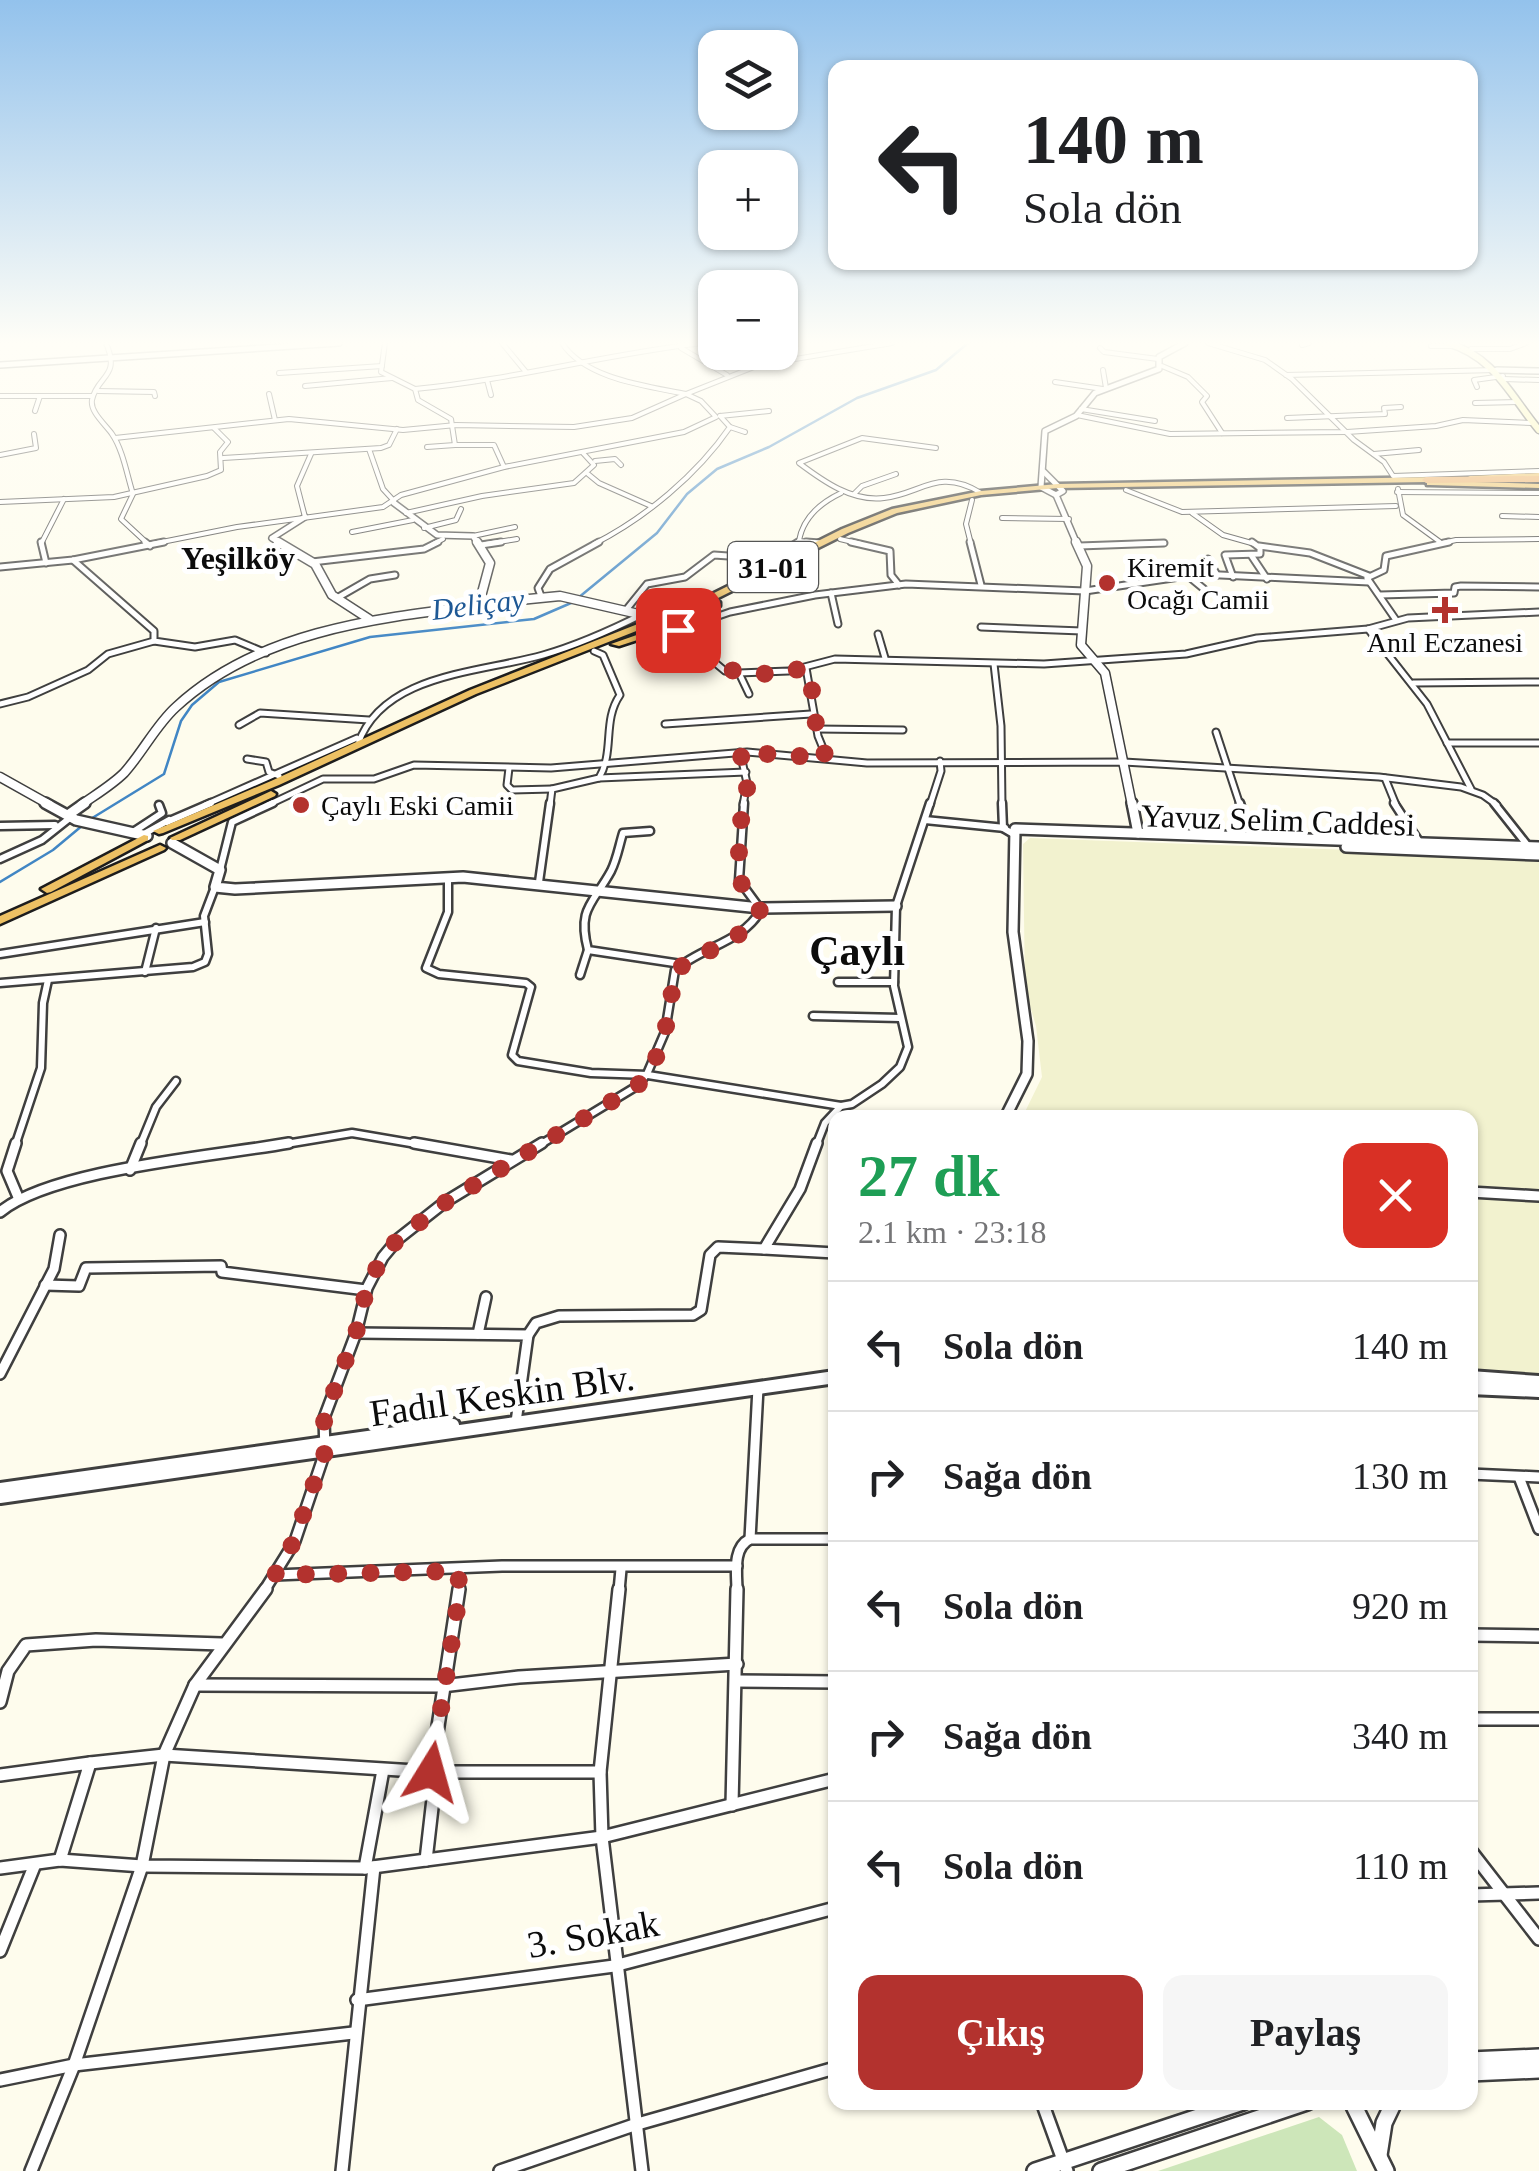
<!DOCTYPE html>
<html lang="tr">
<meta charset="utf-8">
<style>
body{margin:0;font-family:"Times New Roman",serif;background:#f6f6f6;color:#202124;height:100vh;display:flex;flex-direction:column;font-size:38px;white-space:nowrap}
*{box-sizing:border-box;margin:0}
p{font-size:32px;color:#757577}
.icon{flex:none;width:55px;height:55px;fill:none;stroke:currentColor;stroke-width:2;stroke-linecap:round;stroke-linejoin:round}
.map{position:relative;flex:1;overflow:hidden}
.details{position:absolute;left:828px;top:1110px;width:650px;height:1000px;display:flex;flex-direction:column;background:#fff;border-radius:20px;box-shadow:0 2px 8px #0004}
.details>*{flex:none}
.guide{position:absolute;left:828px;top:60px;width:650px;height:210px;border-radius:20px;box-shadow:0 2px 8px #0004;background:#fff;color:#202124;overflow:hidden}
.buttons{position:absolute;left:698px;top:30px;display:grid;gap:20px}
.buttons a{display:grid;place-items:center;width:100px;height:100px;border-radius:20px;background:#fff;box-shadow:0 2px 8px #0004;font-size:50px}
.pin{position:absolute;display:grid;place-items:center;width:85px;height:85px;color:#fff;margin:-42px;border-radius:20px;box-shadow:0 5px 15px #0006}
.me{position:absolute;width:110px;margin:-55px;rotate:8deg;stroke-linejoin:round;filter:drop-shadow(0 0 8px #0008)}
.turn{display:flex;align-items:center;gap:35px;height:210px;padding:0 30px;font-size:45px}
.turn .icon{width:130px;height:130px;stroke-width:2.5}
.turn b{display:block;font-size:70px;line-height:85px}
.round{display:grid;place-items:center;flex:none;width:105px;height:105px;border-radius:20px;background:#f6f6f6}
.head{display:flex;align-items:center;justify-content:space-between;height:170px;padding:0 30px}
h1{font-size:60px;font-weight:700;line-height:75px;color:#1e9e55}
.primary-button{display:flex;gap:20px;margin-top:auto;padding:20px 30px}
.primary-button a{flex:1;height:115px;border-radius:20px;background:#b3322e;color:#fff;font-size:40px;font-weight:700;line-height:115px;text-align:center}
.primary-button a+a{background:#f6f6f6;color:#202124}
ul{padding:0;list-style:none}
li{display:flex;align-items:center;gap:30px;height:130px;padding:0 30px;border-top:2px solid #e0e0e0}
li div{flex:1}
li b{display:block;font-size:38px}
li em{font-style:normal}
.map>svg:first-child{display:block}
</style>
<div class="map">
<svg width="1539" height="2171" viewBox="0 0 1539 2171">
<rect width="100%" height="100%" fill="#fefced"/>
<!-- farmland -->
<polygon fill="#f2f2cf" points="1030,838 1539,857 1539,1374 1470,1370 1470,1118 1022,1118 1042,1077 1036,1026 1025,989 1023,844"/>
<!-- green -->
<polygon fill="#cde6b9" points="1319,2117 1342,2135 1357,2171 1158,2171"/>
<g fill="none" stroke-linecap="round" stroke-linejoin="round">
<!-- stream -->
<g stroke="#4186c4" stroke-width="2.5">
<polyline points="578,598 657,533 687,494 717,469 769,447 857,398 936,370 968,343"/>
<polyline points="89,820 164,774 181,721 192,705 219,682 370,637 534,619 571,603"/>
<polyline points="0,882 53,850 83,825"/>
</g>
<!-- minor-far4 casing -->
<g stroke="#3f3f3f" stroke-width="6">
<g id="minor-far4">
<path d="M106,343c15,35 -9,32 -14,57 -2,12 13,24 20,34 11,16 15,41 21,60l-12,25 27,25"/>
<polyline points="385,343 381,372 415,389 418,400 451,419 455,445 494,445 504,467"/>
<polyline points="502,343 526,372"/>
<path d="M562,343c23,36 85,43 124,51"/>
<polyline points="1208,343 1265,360 1292,379 1354,440 1384,462 1393,476 1539,471"/>
<polyline points="1302,345 1309,343"/>
<polyline points="1431,346 1456,346"/>
<polyline points="681,348 727,375"/>
<polyline points="1100,348 1104,352 1158,359"/>
<polyline points="1471,349 1510,349 1526,343"/>
<polyline points="1162,366 1188,377 1207,396 1202,402 1222,433"/>
<polyline points="1103,370 1106,388"/>
<polyline points="279,373 382,366"/>
<polyline points="1286,375 1496,370"/>
<polyline points="1504,379 1539,380"/>
<polyline points="487,380 491,395"/>
<polyline points="1055,382 1103,389"/>
<polyline points="305,386 392,378"/>
<polyline points="1477,387 1474,380 1503,376"/>
<path d="M415,389c97,-9 191,-35 287,-46"/>
<polyline points="98,391 154,392 155,396"/>
<polyline points="269,394 275,420"/>
<polyline points="0,396 92,396"/>
<polyline points="1475,403 1518,402"/>
<polyline points="1081,409 1155,421"/>
<polyline points="35,411 40,396"/>
<polyline points="1077,415 1170,434 1347,432 1436,426 1463,420 1532,423"/>
<polyline points="720,416 769,411"/>
<polyline points="1287,418 1385,414 1384,408 1401,407"/>
<polyline points="730,427 745,432"/>
<polyline points="115,438 289,419 403,430 456,425 574,427 632,418 686,394"/>
<polyline points="427,447 455,445"/>
<path d="M936,448l-74,-10 -63,25c24,18 53,39 85,35 37,-4 54,-31 97,-5"/>
<polyline points="369,449 383,489 394,501"/>
<polyline points="1374,454 1419,450"/>
<polyline points="0,455 36,448 34,434"/>
<polyline points="223,458 381,448 389,445 397,429"/>
<polyline points="595,461 615,459 621,465"/>
<polyline points="588,474 599,483 651,506"/>
<polyline points="1398,489 1403,515 1440,542"/>
<polyline points="1126,490 1182,512 1396,506"/>
<polyline points="1397,492 1539,493"/>
<polyline points="854,494 862,486 896,474"/>
<polyline points="0,502 114,497 207,476 221,470 220,452 228,442 214,428"/>
<polyline points="406,513 482,496 574,483 594,465 583,453"/>
<polyline points="1192,513 1223,535 1255,544"/>
<polyline points="1502,516 1539,517"/>
<polyline points="305,517 297,486 311,454"/>
<polyline points="1002,518 1069,519"/>
<polyline points="424,528 456,520 461,509"/>
<polyline points="352,532 413,520"/>
<polyline points="473,536 515,527"/>
<polyline points="840,539 861,544"/>
<path d="M820,543l-21,-2c4,-24 21,-38 42,-48"/>
<polyline points="41,544 64,499"/>
<polyline points="152,544 237,527 383,507 401,495 504,467 684,432 716,417 701,401 686,394 759,365 892,343"/>
<polyline points="433,544 443,539"/>
<polyline points="486,544 517,539"/>
<path d="M594,544c51,-26 103,-69 136,-117l-10,-11"/>
<polyline points="794,544 799,541"/>
<polyline points="971,544 966,524 972,500"/>
<polyline points="1132,544 1164,543"/>
<polyline points="1438,544 1456,540 1539,539"/>
</g>
</g>
<!-- minor-far3 casing -->
<g stroke="#3f3f3f" stroke-width="9">
<g id="minor-far3">
<polyline points="41,542 46,563"/>
<polyline points="145,542 150,546"/>
<polyline points="806,542 820,543"/>
<polyline points="851,542 890,551 891,575 899,585"/>
<polyline points="970,542 981,585"/>
<polyline points="481,545 501,542"/>
<polyline points="1079,546 1164,543"/>
<polyline points="1259,546 1310,553 1369,576"/>
<polyline points="1251,555 1267,579"/>
<polyline points="1208,559 1217,575"/>
<polyline points="73,560 154,631 154,641 195,647 235,640 266,653"/>
<polyline points="312,562 424,549 438,542"/>
<polyline points="0,567 73,560 164,542"/>
<polyline points="1187,575 1204,589"/>
<polyline points="1233,577 1225,555 1260,554 1260,548 1252,542"/>
<polyline points="831,593 838,624"/>
<polyline points="1380,595 1454,593 1455,587 1461,586 1539,587"/>
<polyline points="541,596 538,588 550,569 599,542"/>
<polyline points="337,598 370,579 395,575"/>
<polyline points="626,610 647,584 685,577 714,555 771,559 798,542"/>
<polyline points="1396,620 1367,578 1384,570 1386,556 1449,542"/>
<polyline points="671,626 725,671 739,673 789,671 835,659 1044,664 1186,654 1257,638 1368,629 1408,618 1539,612"/>
<polyline points="981,627 1082,631"/>
<polyline points="1368,629 1427,704 1471,789"/>
<polyline points="678,630 730,612 815,595 906,584 1085,591 1200,574 1369,582"/>
<polyline points="878,634 885,658"/>
<polyline points="994,664 1001,726 1002,805"/>
<polyline points="806,668 818,736 827,758"/>
<polyline points="739,673 749,694"/>
<polyline points="1413,683 1539,682"/>
<polyline points="0,704 28,697 88,670 108,654 154,641"/>
<polyline points="665,724 811,714"/>
<polyline points="239,725 260,713 369,720"/>
<polyline points="817,729 903,730"/>
<polyline points="1216,732 1240,805"/>
<polyline points="1447,743 1539,743"/>
<path d="M358,744c25,-71 122,-71 185,-89 35,-10 68,-25 100,-41"/>
<polyline points="740,752 747,783 743,805"/>
<polyline points="247,759 266,762 269,772 279,776"/>
<polyline points="509,768 507,785 512,790 552,789"/>
<polyline points="599,778 746,772"/>
<polyline points="1385,778 1396,805"/>
<polyline points="205,805 357,738"/>
<polyline points="268,805 323,779 374,779 414,765 551,768 747,752 867,763 1124,762 1379,777 1461,787 1483,795 1497,805"/>
<path d="M550,805l2,-16 47,-11c16,-27 3,-57 21,-83l-17,-40 -9,-4"/>
<polyline points="930,805 941,771 940,761"/>
</g>
</g>
<!-- minor-far2 casing -->
<g stroke="#3f3f3f" stroke-width="11">
<g id="minor-far2">
<polyline points="1002,803 1003,828 1015,835"/>
<polyline points="1240,803 1251,837"/>
<polyline points="1394,803 1420,843"/>
<polyline points="1494,803 1528,846"/>
<polyline points="925,820 1005,828"/>
<polyline points="167,822 211,803"/>
<polyline points="0,826 55,825"/>
<path d="M650,831l-27,2c-4,13 -6,26 -12,38 -18,33 -34,37 -23,79l93,14"/>
<polyline points="133,832 162,813 159,805"/>
<polyline points="142,835 169,820"/>
<polyline points="0,859 42,840 71,817"/>
<polyline points="220,870 232,822 273,803"/>
<polyline points="448,877 448,912 426,968 439,974 526,983 531,987 512,1055 518,1061 591,1073 648,1075 841,1106"/>
<polyline points="539,882 550,803"/>
<polyline points="0,954 205,922"/>
<polyline points="145,972 156,928"/>
<polyline points="580,975 588,950"/>
<polyline points="838,982 894,982"/>
<polyline points="0,983 193,967 205,962 208,954 204,916 215,887"/>
<polyline points="813,1016 900,1018"/>
<polyline points="15,1146 41,1068 43,1003 48,980"/>
<polyline points="140,1146 156,1107 176,1081"/>
<polyline points="274,1146 352,1133 428,1146"/>
<path d="M538,1146l99,-60 10,-12 18,-42 10,-62c28,-24 67,-27 86,-60l-22,-30 5,-77"/>
<polyline points="816,1146 825,1123 841,1106 852,1104 882,1084 900,1067 908,1047 894,986 896,906 930,803"/>
</g>
</g>
<!-- minor-far1 casing -->
<g stroke="#3f3f3f" stroke-width="14">
<g id="minor-far1">
<polyline points="16,1143 7,1171 18,1197"/>
<polyline points="414,1143 511,1160"/>
<polyline points="817,1143 800,1189 764,1249 835,1253"/>
<polyline points="130,1170 141,1143"/>
<polyline points="1470,1192 1539,1196"/>
<path d="M0,1212c52,-43 217,-56 289,-69"/>
<polyline points="45,1285 79,1286 86,1268 221,1266 222,1272 366,1290"/>
<polyline points="356,1333 528,1335 516,1422"/>
<polyline points="478,1334 486,1297"/>
<polyline points="528,1335 536,1323 559,1316 693,1315 701,1310 710,1255 718,1247 764,1249"/>
<polyline points="0,1374 54,1269 60,1235"/>
<polyline points="1470,1474 1539,1477"/>
<polyline points="1519,1477 1539,1529"/>
<polyline points="750,1539 758,1388"/>
<polyline points="459,1571 459,1591"/>
<polyline points="275,1575 502,1566 737,1566"/>
<polyline points="264,1591 295,1541 325,1452 324,1418 356,1333 367,1288 383,1257 398,1239 445,1202 542,1143"/>
<polyline points="619,1591 621,1569"/>
<path d="M737,1591c0,-18 -5,-43 13,-52h85"/>
</g>
</g>
<!-- minor casing -->
<g stroke="#3f3f3f" stroke-width="16">
<g id="minor">
<polyline points="619,1589 600,1772 602,1837 642,2171"/>
<polyline points="1470,1635 1539,1636"/>
<polyline points="736,1681 835,1682"/>
<polyline points="195,1685 442,1686 519,1677 737,1664"/>
<polyline points="0,1702 8,1671 26,1645 96,1640 222,1644"/>
<polyline points="1470,1719 1539,1719"/>
<polyline points="90,1763 164,1755 431,1772 600,1772"/>
<polyline points="0,1775 90,1763 60,1860"/>
<polyline points="732,1805 737,1589"/>
<polyline points="1470,1850 1539,1939"/>
<polyline points="426,1860 433,1799 431,1772 459,1589"/>
<polyline points="0,1868 60,1860 142,1866 365,1868 602,1837 835,1779"/>
<polyline points="365,1868 383,1770"/>
<polyline points="1470,1895 1539,1893"/>
<polyline points="0,1951 35,1864"/>
<polyline points="357,2000 614,1966 835,1908"/>
<polyline points="0,2080 74,2065 353,2033"/>
<polyline points="1042,2102 1067,2171"/>
<polyline points="31,2171 74,2065 142,1866 164,1755 195,1685 266,1589"/>
<polyline points="342,2171 374,1867"/>
<polyline points="500,2171 634,2125 835,2068"/>
</g>
</g>
<!-- tertiary-far4 casing -->
<g stroke="#3f3f3f" stroke-width="8">
<g id="tertiary-far4">
<polyline points="0,365 339,343"/>
<polyline points="1497,370 1539,371"/>
<polyline points="1044,472 1063,491 1056,495 1077,544"/>
<polyline points="1056,495 1041,487 1045,431 1076,416 1095,393 1159,369 1159,357 1185,343"/>
<polyline points="394,503 437,535 473,536 478,544"/>
<polyline points="282,544 272,538 305,517"/>
</g>
</g>
<!-- tertiary-far3 casing -->
<g stroke="#3f3f3f" stroke-width="11">
<g id="tertiary-far3">
<polyline points="278,542 315,564 332,595 369,619"/>
<polyline points="477,542 490,563 479,604 560,596 656,618"/>
<polyline points="1076,542 1087,566 1081,645 1105,673 1132,805"/>
<polyline points="0,777 50,805"/>
<path d="M81,805c14,-10 31,-20 43,-32 19,-21 32,-48 52,-66 82,-76 201,-89 307,-102"/>
</g>
</g>
<!-- tertiary-far2 casing -->
<g stroke="#3f3f3f" stroke-width="14">
<g id="tertiary-far2">
<polyline points="45,803 76,820 147,836"/>
<polyline points="1132,803 1138,833"/>
<polyline points="68,815 85,803"/>
<polyline points="172,843 220,870 215,887 235,889 463,877 760,908 896,906"/>
<polyline points="1346,847 1539,855"/>
<polyline points="1005,1118 1027,1074 1028,1041 1013,932 1015,829 1539,847"/>
</g>
</g>
<!-- tertiary-far1 casing -->
<g stroke="#3f3f3f" stroke-width="18">
<g id="tertiary-far1">
<polyline points="1470,1377 1539,1382"/>
<polyline points="1470,1388 1539,1391"/>
<polyline points="0,1489 453,1425"/>
<polyline points="0,1497 835,1377"/>
</g>
</g>
<!-- tertiary casing -->
<g stroke="#3f3f3f" stroke-width="20">
<g id="tertiary">
<polyline points="1470,2060 1539,2057"/>
<polyline points="1470,2073 1539,2070"/>
<polyline points="1352,2102 1386,2171"/>
<polyline points="1379,2155 1384,2123 1394,2102"/>
<polyline points="1035,2171 1243,2102"/>
<polyline points="1101,2171 1307,2102"/>
</g>
</g>
<!-- secondary casing -->
<g stroke="#2e2e2e" stroke-width="9">
<path id="secondary" d="M1447,343c47,13 63,52 92,87"/>
</g>
<!-- trunk casing -->
<g stroke="#1d1d1d" stroke-width="5">
<g id="trunk">
<polygon points="1539,473 1539,477 1470,480 1466,478 1470,476"/>
<polygon points="1438,477 1442,479 1440,481 1539,484 1539,488 1430,485 1427,485 1427,482 1058,488 981,495 897,513 848,533 710,602 476,694 279,785 163,833 159,834 153,831 271,781 470,690 704,598 842,529 892,509 981,491 1058,484"/>
<polygon points="717,601 720,602 720,606 674,628 619,646 611,644 668,624"/>
<polygon points="271,791 276,794 275,796 180,840 172,840 170,838"/>
<polygon points="144,835 148,836 148,840 51,892 47,893 41,889"/>
<polygon points="160,845 166,848 164,850 0,924 0,916"/>
</g>
</g>
<!-- motorway casing -->
<g stroke="#1d1d1d" stroke-width="5">
<polygon id="motorway" points="1539,476 1539,482 1426,483 1422,480 1426,477"/>
</g>
<!-- minor-far4 -->
<use href="#minor-far4" stroke="#fff" stroke-width="4"/>
<!-- minor-far3 -->
<use href="#minor-far3" stroke="#fff" stroke-width="5"/>
<!-- minor-far2 -->
<use href="#minor-far2" stroke="#fff" stroke-width="6"/>
<!-- minor-far1 -->
<use href="#minor-far1" stroke="#fff" stroke-width="9"/>
<!-- minor -->
<use href="#minor" stroke="#fff" stroke-width="11"/>
<!-- tertiary-far4 -->
<use href="#tertiary-far4" stroke="#fff" stroke-width="5"/>
<!-- tertiary-far3 -->
<use href="#tertiary-far3" stroke="#fff" stroke-width="8"/>
<!-- tertiary-far2 -->
<use href="#tertiary-far2" stroke="#fff" stroke-width="9"/>
<!-- tertiary-far1 -->
<use href="#tertiary-far1" stroke="#fff" stroke-width="12"/>
<!-- tertiary -->
<use href="#tertiary" stroke="#fff" stroke-width="15"/>
<!-- secondary -->
<use href="#secondary" stroke="#faf7ac" stroke-width="6"/>
<!-- trunk -->
<use href="#trunk" fill="#edc164" fill-rule="evenodd"/>
<!-- motorway -->
<use href="#motorway" fill="#eba95e" fill-rule="evenodd"/>
</g>
<!-- sky -->
<linearGradient id="sky" x2="0" y2="1"><stop stop-color="#93c2ec"/><stop offset="0.53" stop-color="#fffef7"/><stop offset="1" stop-color="#fffef7" stop-opacity="0"/></linearGradient>
<rect width="1539" height="647" fill="url(#sky)"/>
<g fill="none" stroke-linecap="round" stroke-linejoin="round">
<!-- route -->
<path stroke="#b3322e" stroke-width="18" stroke-dasharray="0 32.4" d="M431,1772l27,-169 1,-32 -184,4 19,-34 31,-89 -1,-34 32,-85 11,-45 15,-31 16,-18 48,-37 191,-116c29,-30 32,-75 38,-116l68,-38 17,-22 -21,-30v-48l9,-49 -8,-31 87,6c-17,-29 -9,-61 -21,-90 -67,12 -80,9 -128,-38"/>
</g>
<!-- markers -->
<g fill="#b3322e" stroke="#fff" stroke-width="4">
<circle cx="1107" cy="583" r="10"/>
<path d="M1440 595h10v10h10v10h-10v10h-10v-10h-10v-10h10z"/>
<circle cx="301" cy="805" r="10"/>
</g>
<g text-anchor="middle" dominant-baseline="central" stroke-width="10" stroke-linejoin="round" paint-order="stroke">
<!-- far-poi labels -->
<g font-size="28" fill="#0c0c0c" stroke="#fff" text-anchor="start">
<text x="1127" y="567">Kiremit<tspan x="1127" dy="32">Ocağı Camii</tspan></text>
<text x="1445" y="642" text-anchor="middle">Anıl Eczanesi</text>
<text x="321" y="805">Çaylı Eski Camii</text>
</g>
<!-- shield labels -->
<rect fill="#fff" stroke="#555" stroke-width="2.5" x="728" y="542" width="90" height="50" rx="8"/>
<g font-size="30" font-weight="bold" fill="#0c0c0c">
<text x="773" y="567">31-01</text>
</g>
<!-- far-water labels -->
<g font-size="30" font-style="italic" fill="#1e5895" stroke="#fff">
<text transform="translate(478 604) rotate(-7)">Deliçay</text>
</g>
<!-- far-quarter labels -->
<g font-size="32" font-weight="bold" fill="#0c0c0c" stroke="#fff">
<text x="238" y="558">Yeşilköy</text>
</g>
<!-- street labels -->
<g font-size="32" fill="#0c0c0c" stroke="#fff">
<text transform="translate(1278 820) rotate(2)">Yavuz Selim Caddesi</text>
</g>
<!-- near-street labels -->
<g font-size="38" fill="#0c0c0c" stroke="#fff">
<text transform="translate(502 1395) rotate(-8)">Fadıl Keskin Blv.</text>
<text transform="translate(593 1934) rotate(-10)">3. Sokak</text>
</g>
<!-- district labels -->
<g font-size="42" font-weight="bold" fill="#0c0c0c" stroke="#fff">
<text x="857" y="951">Çaylı</text>
</g>
</g>
</svg>
<div class="buttons">
<a><svg class="icon" aria-label="layers" viewBox="0 0 24 24"><path d="M12 4l9 5-9 5-9-5zM3 14l9 5 9-5"/></svg></a>
<a>+</a>
<a>−</a>
</div>
<div class="pin" style="left:678px;top:630px;background:#d93025"><svg class="icon" aria-label="arrive" viewBox="0 0 24 24"><path d="M6 21V4h12l-3 4 3 4H6"/></svg></div>
<svg class="me" style="left:431px;top:1772px" viewBox="-20 -20 40 40"><path d="M0-17L14 15 0 8-14 15z" fill="#b3322e" stroke="#fff" stroke-width="4"/></svg>
<div class="guide">
<div class="turn"><svg class="icon" aria-label="left" viewBox="0 0 24 24"><path d="M17 20v-9H6M10 6l-5 5 5 5"/></svg><div><b>140 m</b>Sola dön</div></div>
</div>
<section class="details">
<div class="head"><div><h1>27 dk</h1><p>2.1 km · 23:18</p></div><a class="round" style="background:#d93025;color:#fff"><svg class="icon" aria-label="close" viewBox="0 0 24 24"><path d="M6 6l12 12M18 6L6 18"/></svg></a></div>
<ul>
<li><svg class="icon" aria-label="left" viewBox="0 0 24 24"><path d="M17 20v-9H6M10 6l-5 5 5 5"/></svg><div><b>Sola dön</b></div><em>140 m</em></li>
<li><svg class="icon" aria-label="right" viewBox="0 0 24 24"><path d="M7 20v-9h11M14 6l5 5-5 5"/></svg><div><b>Sağa dön</b></div><em>130 m</em></li>
<li><svg class="icon" aria-label="left" viewBox="0 0 24 24"><path d="M17 20v-9H6M10 6l-5 5 5 5"/></svg><div><b>Sola dön</b></div><em>920 m</em></li>
<li><svg class="icon" aria-label="right" viewBox="0 0 24 24"><path d="M7 20v-9h11M14 6l5 5-5 5"/></svg><div><b>Sağa dön</b></div><em>340 m</em></li>
<li><svg class="icon" aria-label="left" viewBox="0 0 24 24"><path d="M17 20v-9H6M10 6l-5 5 5 5"/></svg><div><b>Sola dön</b></div><em>110 m</em></li>
</ul>
<div class="primary-button"><a>Çıkış</a><a>Paylaş</a></div>
</section>
</div>
